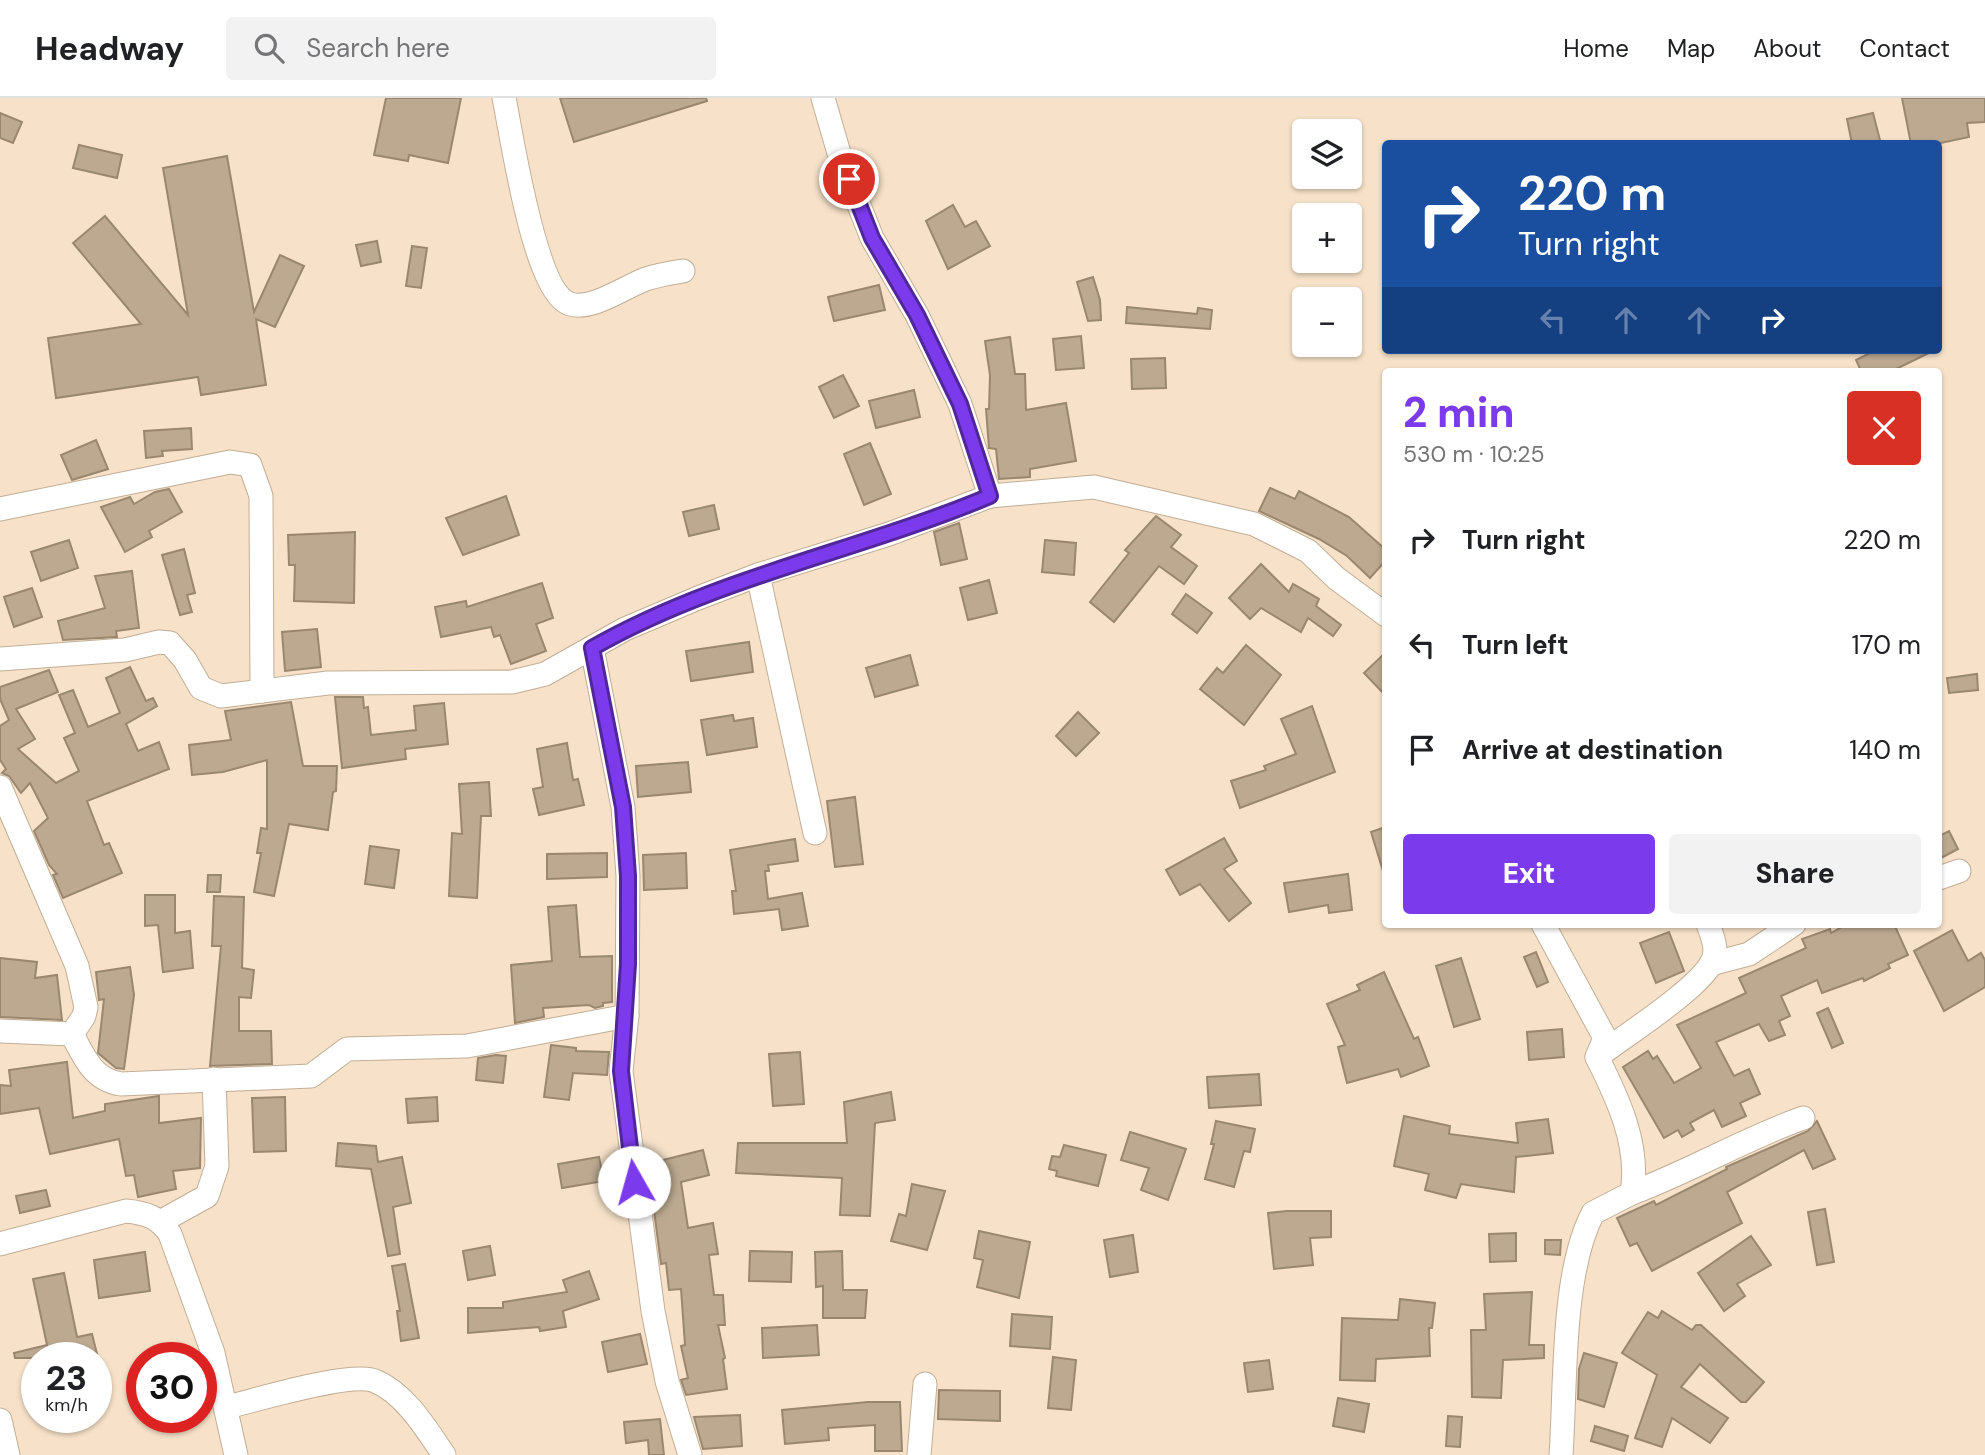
<!DOCTYPE html>
<meta charset="utf-8">
<style>
body{margin:0;font-family:"DM Sans",sans-serif;background:#f2f2f2;color:#202124;height:100vh;display:flex;flex-direction:column;font-size:26px;white-space:nowrap}
*{box-sizing:border-box;margin:0}
p{font-size:23px;color:#757577}
.icon{flex:none;width:38px;height:38px;fill:none;stroke:currentColor;stroke-width:2;stroke-linecap:round;stroke-linejoin:round}
.map{position:relative;flex:1;overflow:hidden}
.sheet{position:absolute;left:1382px;top:270px;width:560px;height:560px;display:flex;flex-direction:column;background:#fff;border-radius:7px;box-shadow:0 2px 5px #0004}
.sheet>*{flex:none}
.guide{position:absolute;left:1382px;top:42px;width:560px;height:214px;border-radius:7px;box-shadow:0 2px 5px #0004;background:#1a4fa0;color:#fff;overflow:hidden}
.controls{position:absolute;left:1292px;top:21px;display:grid;gap:14px}
.controls a{display:grid;place-items:center;width:70px;height:70px;border-radius:7px;background:#fff;box-shadow:0 2px 5px #0004;font-size:35px}
.speed{position:absolute;left:21px;top:1244px;display:flex;gap:14px;font-size:35px;font-weight:700;text-align:center}
.speed>*{display:grid;place-content:center;width:91px;height:91px;border-radius:50%;background:#fff;box-shadow:0 2px 5px #0004;line-height:1}
.speed small{font-size:18px;font-weight:400}
.speed .limit{border:10px solid #d22;background:#fff;color:#111}
.pin{position:absolute;display:grid;place-items:center;width:60px;height:60px;color:#fff;margin:-30px;border:4px solid #fff;border-radius:50%;box-shadow:0 2px 7px #0007}
.me{position:absolute;width:77px;margin:-38px;rotate:353deg;stroke-linejoin:round;filter:drop-shadow(0 0 5px #0008)}
.turn{display:flex;align-items:center;gap:24px;height:147px;padding:0 21px;font-size:32px}
.turn .icon{width:91px;height:91px;stroke-width:2.5}
.turn b{display:block;font-size:49px;line-height:60px}
.lanes{display:flex;align-items:center;height:66px;padding:0 21px;background:#0003;justify-content:center;gap:35px;direction:ltr}
.lanes .off{opacity:.35}
.round{display:grid;place-items:center;flex:none;width:74px;height:74px;border-radius:7px;background:#f2f2f2}
.headline{display:flex;align-items:center;justify-content:space-between;height:119px;padding:0 21px}
h1{font-size:42px;font-weight:800;line-height:52px;color:#7c3aed}
.action{display:flex;gap:14px;margin-top:auto;padding:14px 21px}
.action a{flex:1;height:80px;border-radius:7px;background:#7c3aed;color:#fff;font-size:28px;font-weight:800;line-height:80px;text-align:center}
.action a+a{background:#f2f2f2;color:#202124}
ul{padding:0;list-style:none}
li{display:flex;align-items:center;gap:21px;height:105px;padding:0 21px}
li div{flex:1}
li b{display:block;font-size:26px}
li em{font-style:normal}
header{display:flex;align-items:center;gap:42px;box-sizing:border-box;height:98px;padding:0 35px;background:#fff;border-bottom:2px solid #e0e0e0}
header strong{font-size:33px}
nav{display:flex;gap:38px;margin-inline-start:auto;font-size:24px}
.search{width:490px;height:63px;background:#f2f2f2;display:flex;align-items:center;gap:18px;box-sizing:border-box;padding:0 24px;border-radius:7px;color:#757577;font-size:26px}
.map>svg:first-child{display:block}
</style>
<header>
<strong>Headway</strong>
<div class="search"><svg class="icon" aria-label="search" viewBox="0 0 24 24"><circle cx="10" cy="10" r="6"/><path d="M15 15l6 6"/></svg>Search here</div>
<nav><a>Home</a><a>Map</a><a>About</a><a>Contact</a></nav>
</header>
<div class="map">
<svg width="1985" height="1357" viewBox="0 0 1985 1357">
<rect width="100%" height="100%" fill="#f7e2c9"/>
<!-- building -->
<g fill="#bca990" stroke="#9a8770" stroke-width="2">
<polygon points="386,0 461,0 448,65 409,57 408,63 374,57"/>
<polygon points="560,0 706,0 707,3 574,44"/>
<polygon points="1902,0 1985,0 1985,24 1967,25 1969,39 1936,46 1911,46"/>
<polygon points="0,15 22,24 13,45 0,40"/>
<polygon points="1873,15 1881,46 1852,46 1847,21"/>
<polygon points="79,47 122,57 117,80 73,70"/>
<polygon points="227,58 254,214 280,157 304,168 275,229 256,221 266,287 201,297 198,279 56,300 48,240 141,226 73,145 105,118 188,217 163,70"/>
<polygon points="953,107 965,129 976,123 990,148 948,171 926,123"/>
<polygon points="377,143 381,164 361,168 356,147"/>
<polygon points="412,148 427,150 421,190 406,188"/>
<polygon points="1093,179 1100,202 1101,222 1088,223 1077,184"/>
<polygon points="879,187 885,212 834,223 828,199"/>
<polygon points="1127,209 1197,216 1198,210 1212,212 1210,231 1126,225"/>
<polygon points="1081,238 1084,270 1056,272 1053,241"/>
<polygon points="1010,239 1015,276 1025,276 1026,312 1066,305 1076,363 1030,371 1030,379 999,381 996,351 989,350 986,311 989,311 990,277 985,243"/>
<polygon points="1876,252 1935,252 1892,273 1861,273 1856,262"/>
<polygon points="1165,260 1166,290 1132,291 1131,261"/>
<polygon points="843,277 859,308 834,320 819,289"/>
<polygon points="914,292 920,319 876,330 869,303"/>
<polygon points="191,330 192,351 162,353 163,358 146,360 144,333"/>
<polygon points="96,342 108,371 72,382 61,357"/>
<polygon points="870,345 891,396 864,407 844,356"/>
<polygon points="1270,390 1295,401 1299,393 1349,419 1386,452 1386,462 1370,480 1347,458 1319,441 1259,413"/>
<polygon points="169,391 182,414 149,433 152,439 125,454 101,409 130,399 134,406 155,394"/>
<polygon points="506,398 519,437 463,457 446,420"/>
<polygon points="714,407 719,431 689,438 683,414"/>
<polygon points="1156,418 1181,437 1171,449 1197,468 1184,486 1159,468 1114,524 1090,504 1129,455 1125,452"/>
<polygon points="959,425 967,461 941,467 934,434"/>
<polygon points="355,434 354,505 294,503 295,467 289,467 288,437"/>
<polygon points="69,442 78,470 41,483 31,454"/>
<polygon points="1045,442 1076,445 1074,477 1042,474"/>
<polygon points="184,451 195,495 187,497 192,514 180,517 162,457"/>
<polygon points="1261,466 1289,494 1293,486 1319,501 1316,508 1341,527 1333,538 1308,520 1301,534 1261,510 1250,521 1229,500"/>
<polygon points="132,473 139,530 116,533 117,539 63,542 58,523 105,510 95,478"/>
<polygon points="989,482 997,515 968,522 960,490"/>
<polygon points="542,485 553,520 536,526 546,553 511,566 500,537 494,539 491,529 441,539 435,509 466,503 467,509"/>
<polygon points="32,490 42,519 14,529 4,499"/>
<polygon points="1186,496 1212,515 1197,535 1172,516"/>
<polygon points="317,531 321,569 285,573 282,534"/>
<polygon points="749,544 753,574 691,583 686,553"/>
<polygon points="1246,547 1281,577 1244,627 1200,591 1217,570 1223,575"/>
<polygon points="1386,554 1386,598 1364,575"/>
<polygon points="910,557 918,587 875,599 866,570"/>
<polygon points="130,569 146,603 153,600 157,608 126,626 138,653 159,644 169,671 87,703 104,747 109,745 122,775 63,800 53,777 57,776 49,767 34,733 48,720 30,685 21,695 9,678 2,675 6,671 0,662 0,628 9,622 0,601 0,589 49,572 58,594 16,611 35,641 18,651 56,685 79,673 64,640 75,635 59,597 73,592 88,629 120,615 106,580"/>
<polygon points="1977,576 1978,592 1949,595 1947,580"/>
<polygon points="335,599 363,599 364,610 368,609 371,637 416,632 414,608 444,605 448,646 405,651 406,661 342,670"/>
<polygon points="291,604 303,668 337,668 336,693 333,694 328,732 289,726 274,798 254,794 261,755 257,755 261,730 267,731 267,662 223,674 192,677 189,647 231,642 225,613"/>
<polygon points="1312,608 1335,674 1240,710 1231,683 1266,672 1264,668 1296,656 1281,621"/>
<polygon points="1078,614 1099,635 1076,658 1056,638"/>
<polygon points="733,617 734,623 753,620 757,649 707,657 701,622"/>
<polygon points="567,645 573,682 578,681 584,707 539,717 533,691 543,689 537,651"/>
<polygon points="688,664 691,694 638,699 636,668"/>
<polygon points="489,684 491,718 481,718 477,800 449,798 452,735 462,736 459,686"/>
<polygon points="855,699 863,766 835,769 827,703"/>
<polygon points="1386,729 1386,773 1383,773 1371,734"/>
<polygon points="1949,733 1958,751 1939,761 1939,738"/>
<polygon points="1224,740 1237,763 1224,771 1251,805 1229,823 1200,786 1180,797 1166,772"/>
<polygon points="795,741 798,763 768,767 769,773 765,773 768,801 802,795 808,828 782,832 779,811 734,816 732,793 736,793 730,752"/>
<polygon points="370,748 399,752 394,790 365,786"/>
<polygon points="607,755 607,779 547,781 547,756"/>
<polygon points="686,755 687,790 644,792 643,757"/>
<polygon points="1348,776 1352,812 1329,815 1328,807 1289,814 1284,785"/>
<polygon points="208,777 221,777 220,794 207,794"/>
<polygon points="145,797 175,797 175,835 190,833 193,870 163,874 158,827 145,828"/>
<polygon points="214,798 244,799 242,870 254,872 251,900 239,899 239,933 271,933 272,966 210,968 221,848 212,848"/>
<polygon points="576,807 580,859 612,858 612,904 603,905 603,908 595,910 589,907 543,910 544,919 515,925 511,867 552,863 548,809"/>
<polygon points="1847,826 1894,826 1908,857 1888,866 1890,870 1864,883 1863,880 1822,895 1817,882 1781,898 1790,918 1779,923 1785,937 1769,943 1759,926 1716,944 1734,978 1749,971 1760,996 1740,1005 1746,1018 1722,1029 1714,1012 1690,1025 1694,1032 1682,1039 1678,1032 1664,1040 1623,969 1648,953 1653,961 1657,958 1674,985 1701,970 1677,927 1746,895 1739,880 1806,850 1802,841 1830,831 1831,835"/>
<polygon points="1952,832 1968,863 1981,855 1985,862 1985,889 1944,913 1914,853"/>
<polygon points="1669,834 1684,873 1656,885 1640,845"/>
<polygon points="1536,854 1548,884 1537,889 1524,859"/>
<polygon points="0,860 37,864 35,880 57,877 62,922 0,919"/>
<polygon points="1461,860 1480,921 1454,929 1436,868"/>
<polygon points="130,869 134,897 124,971 116,970 98,955 104,901 99,902 96,874"/>
<polygon points="1384,874 1414,941 1418,939 1429,968 1401,979 1398,971 1347,985 1338,949 1345,947 1327,906 1360,892 1357,887"/>
<polygon points="1828,910 1843,945 1832,950 1817,915"/>
<polygon points="1562,931 1564,959 1529,962 1527,934"/>
<polygon points="551,947 576,950 576,953 609,954 607,977 573,975 569,1002 544,999"/>
<polygon points="800,954 804,1006 773,1008 769,956"/>
<polygon points="496,957 506,958 503,985 476,982 478,960"/>
<polygon points="67,964 73,1020 105,1013 105,1006 159,998 159,1025 201,1020 200,1070 173,1073 176,1091 138,1099 134,1077 126,1078 119,1041 50,1056 39,1010 0,1016 0,987 11,988 9,972"/>
<polygon points="1259,976 1261,1007 1209,1010 1207,979"/>
<polygon points="891,994 895,1022 875,1025 870,1118 840,1117 842,1080 736,1075 738,1045 847,1045 844,1004"/>
<polygon points="285,999 286,1053 254,1054 252,1000"/>
<polygon points="437,999 438,1023 408,1025 406,1001"/>
<polygon points="1404,1018 1450,1028 1449,1036 1518,1045 1516,1025 1548,1021 1553,1055 1516,1059 1514,1094 1461,1086 1456,1100 1425,1092 1429,1076 1394,1068"/>
<polygon points="1216,1023 1255,1031 1250,1054 1244,1053 1234,1089 1205,1081 1214,1046 1211,1046"/>
<polygon points="1817,1023 1835,1061 1813,1071 1804,1052 1727,1094 1742,1125 1652,1173 1637,1145 1630,1148 1617,1120 1654,1103 1656,1107 1727,1071 1726,1069 1808,1033"/>
<polygon points="1130,1034 1186,1051 1168,1102 1141,1092 1149,1070 1121,1062"/>
<polygon points="338,1045 376,1048 378,1064 402,1059 411,1105 393,1109 400,1156 388,1158 371,1071 336,1068"/>
<polygon points="1064,1047 1106,1057 1098,1088 1056,1078 1057,1073 1049,1071 1052,1058 1060,1059"/>
<polygon points="703,1052 709,1077 681,1084 688,1130 713,1125 718,1156 709,1157 714,1197 723,1197 725,1227 718,1227 725,1260 723,1261 727,1291 686,1297 681,1282 688,1280 681,1248 685,1247 681,1191 669,1192 666,1165 661,1166 652,1097 658,1096 651,1065"/>
<polygon points="599,1059 604,1083 562,1090 558,1066"/>
<polygon points="912,1086 945,1093 927,1152 891,1143 899,1116 906,1118"/>
<polygon points="46,1092 50,1108 20,1115 16,1098"/>
<polygon points="1825,1111 1834,1164 1817,1167 1808,1114"/>
<polygon points="1287,1113 1331,1113 1331,1139 1310,1140 1313,1167 1274,1171 1268,1115"/>
<polygon points="979,1133 1030,1144 1019,1200 977,1189 983,1162 974,1160"/>
<polygon points="1516,1135 1516,1163 1490,1164 1489,1136"/>
<polygon points="1133,1137 1138,1174 1110,1179 1104,1142"/>
<polygon points="1751,1138 1771,1167 1737,1186 1745,1198 1724,1213 1698,1175"/>
<polygon points="1545,1142 1561,1142 1560,1157 1545,1156"/>
<polygon points="490,1148 495,1177 468,1182 463,1153"/>
<polygon points="750,1153 792,1154 791,1184 749,1183"/>
<polygon points="842,1153 843,1192 867,1192 865,1220 823,1220 823,1188 816,1189 815,1154"/>
<polygon points="145,1154 150,1193 99,1200 94,1162"/>
<polygon points="405,1166 419,1240 401,1243 397,1213 400,1213 392,1168"/>
<polygon points="589,1173 599,1201 563,1213 566,1229 540,1233 539,1229 468,1235 468,1210 503,1210 503,1204 567,1194 563,1182"/>
<polygon points="64,1175 77,1239 92,1236 98,1260 15,1260 14,1255 47,1247 33,1181"/>
<polygon points="1532,1194 1529,1247 1544,1247 1544,1260 1503,1262 1501,1300 1472,1299 1471,1232 1486,1232 1484,1196"/>
<polygon points="1400,1201 1435,1205 1432,1230 1429,1230 1430,1258 1376,1261 1375,1283 1340,1282 1342,1220 1398,1222"/>
<polygon points="1662,1213 1692,1232 1696,1227 1701,1227 1764,1284 1746,1304 1741,1304 1700,1266 1681,1289 1728,1320 1710,1345 1672,1320 1662,1349 1635,1340 1657,1277 1622,1255 1648,1214 1658,1220"/>
<polygon points="1012,1216 1052,1219 1050,1251 1010,1248"/>
<polygon points="817,1227 819,1257 763,1260 762,1230"/>
<polygon points="640,1236 647,1266 608,1274 602,1244"/>
<polygon points="1584,1255 1617,1265 1604,1309 1578,1301 1579,1271"/>
<polygon points="1053,1259 1076,1262 1071,1312 1048,1310"/>
<polygon points="1269,1262 1273,1291 1248,1294 1244,1265"/>
<polygon points="939,1292 1000,1293 1000,1323 938,1321"/>
<polygon points="1338,1300 1369,1306 1364,1334 1333,1328"/>
<polygon points="868,1304 900,1304 902,1353 875,1353 875,1327 828,1330 829,1342 785,1346 782,1312"/>
<polygon points="740,1317 742,1348 703,1351 694,1319"/>
<polygon points="1448,1318 1462,1319 1460,1349 1446,1348"/>
<polygon points="660,1321 664,1357 649,1357 648,1342 626,1345 624,1324"/>
<polygon points="1595,1328 1628,1338 1624,1353 1591,1343"/>
</g>
<g fill="none" stroke-linecap="round" stroke-linejoin="round">
<!-- minor casing -->
<g stroke="#c1ae95" stroke-width="25">
<g id="minor">
<path d="M504,0c8,38 30,194 66,206 22,7 56,-18 76,-25 12,-4 25,-6 37,-8"/>
<polyline points="823,0 841,62 872,140 917,217 960,306 990,398"/>
<polyline points="0,411 230,364 250,367 261,398 262,593"/>
<polyline points="758,477 815,735"/>
<polyline points="592,550 623,709 628,778 627,918 621,973 653,1213 667,1283 690,1357"/>
<polyline points="0,561 125,552 159,544 170,545 185,562 201,590 221,598 328,585 512,584 545,576 625,531 698,500 758,477 889,436 990,398 1094,389 1254,426 1308,453 1336,480 1386,517"/>
<polyline points="0,689 77,868 86,909 84,918 72,936 0,933"/>
<polyline points="1939,780 1959,773"/>
<path d="M1543,826l62,114 -8,19c21,42 43,88 35,136l-39,20c-32,61 -27,172 -32,242"/>
<polyline points="1711,866 1749,856 1794,826"/>
<path d="M72,936c12,23 21,46 49,50l190,-8 36,-27 120,-3 160,-30"/>
<path d="M1597,959c27,-21 104,-69 116,-97 5,-12 -1,-24 -5,-36"/>
<path d="M1632,1095c59,-22 112,-54 171,-75"/>
<polyline points="162,1123 207,1098 217,1068 214,981"/>
<path d="M0,1146l126,-33c20,2 33,6 44,23l43,119 23,102"/>
<path d="M227,1309c30,-7 124,-36 148,-26 30,12 52,49 69,74"/>
<polyline points="0,1322 8,1357"/>
<polyline points="919,1357 925,1286"/>
</g>
</g>
<!-- minor -->
<use href="#minor" stroke="#fff" stroke-width="23"/>
</g>
<g fill="none" stroke-linecap="round" stroke-linejoin="round">
<!-- route casing -->
<g stroke="#51269a" stroke-width="18">
<path id="route" d="M634,1084l-13,-111 7,-107v-88l-5,-69 -31,-159c124,-71 267,-97 398,-152l-30,-92 -43,-89 -45,-77 -23,-59"/>
</g>
<!-- route -->
<use href="#route" stroke="#7c3aed" stroke-width="12"/>
</g>
</svg>
<div class="controls">
<a><svg class="icon" aria-label="layers" viewBox="0 0 24 24"><path d="M12 4l9 5-9 5-9-5zM3 14l9 5 9-5"/></svg></a>
<a>+</a>
<a>−</a>
</div>
<div class="speed"><div>23<small>km/h</small></div><div class="limit">30</div></div>
<div class="pin" style="left:849px;top:81px;background:#d93025"><svg class="icon" aria-label="arrive" viewBox="0 0 24 24"><path d="M6 21V4h12l-3 4 3 4H6"/></svg></div>
<svg class="me" style="left:634px;top:1084px" viewBox="-20 -20 40 40"><circle r="19" fill="#fff"/><path d="M0-13L10 11 0 6-10 11z" fill="#7c3aed"/></svg>
<div class="guide">
<div class="turn"><svg class="icon" aria-label="right" viewBox="0 0 24 24"><path d="M7 20v-9h11M14 6l5 5-5 5"/></svg><div><b>220 m</b>Turn right</div></div>
<div class="lanes"><svg class="icon off" aria-label="left" viewBox="0 0 24 24"><path d="M17 20v-9H6M10 6l-5 5 5 5"/></svg><svg class="icon off" aria-label="ahead" viewBox="0 0 24 24"><path d="M12 20V5M6 11l6-6 6 6"/></svg><svg class="icon off" aria-label="ahead" viewBox="0 0 24 24"><path d="M12 20V5M6 11l6-6 6 6"/></svg><svg class="icon" aria-label="right" viewBox="0 0 24 24"><path d="M7 20v-9h11M14 6l5 5-5 5"/></svg></div>
</div>
<section class="sheet">
<div class="headline"><div><h1>2 min</h1><p>530 m · 10:25</p></div><a class="round" style="background:#d93025;color:#fff"><svg class="icon" aria-label="close" viewBox="0 0 24 24"><path d="M6 6l12 12M18 6L6 18"/></svg></a></div>
<ul>
<li><svg class="icon" aria-label="right" viewBox="0 0 24 24"><path d="M7 20v-9h11M14 6l5 5-5 5"/></svg><div><b>Turn right</b></div><em>220 m</em></li>
<li><svg class="icon" aria-label="left" viewBox="0 0 24 24"><path d="M17 20v-9H6M10 6l-5 5 5 5"/></svg><div><b>Turn left</b></div><em>170 m</em></li>
<li><svg class="icon" aria-label="arrive" viewBox="0 0 24 24"><path d="M6 21V4h12l-3 4 3 4H6"/></svg><div><b>Arrive at destination</b></div><em>140 m</em></li>
</ul>
<div class="action"><a>Exit</a><a>Share</a></div>
</section>
</div>
